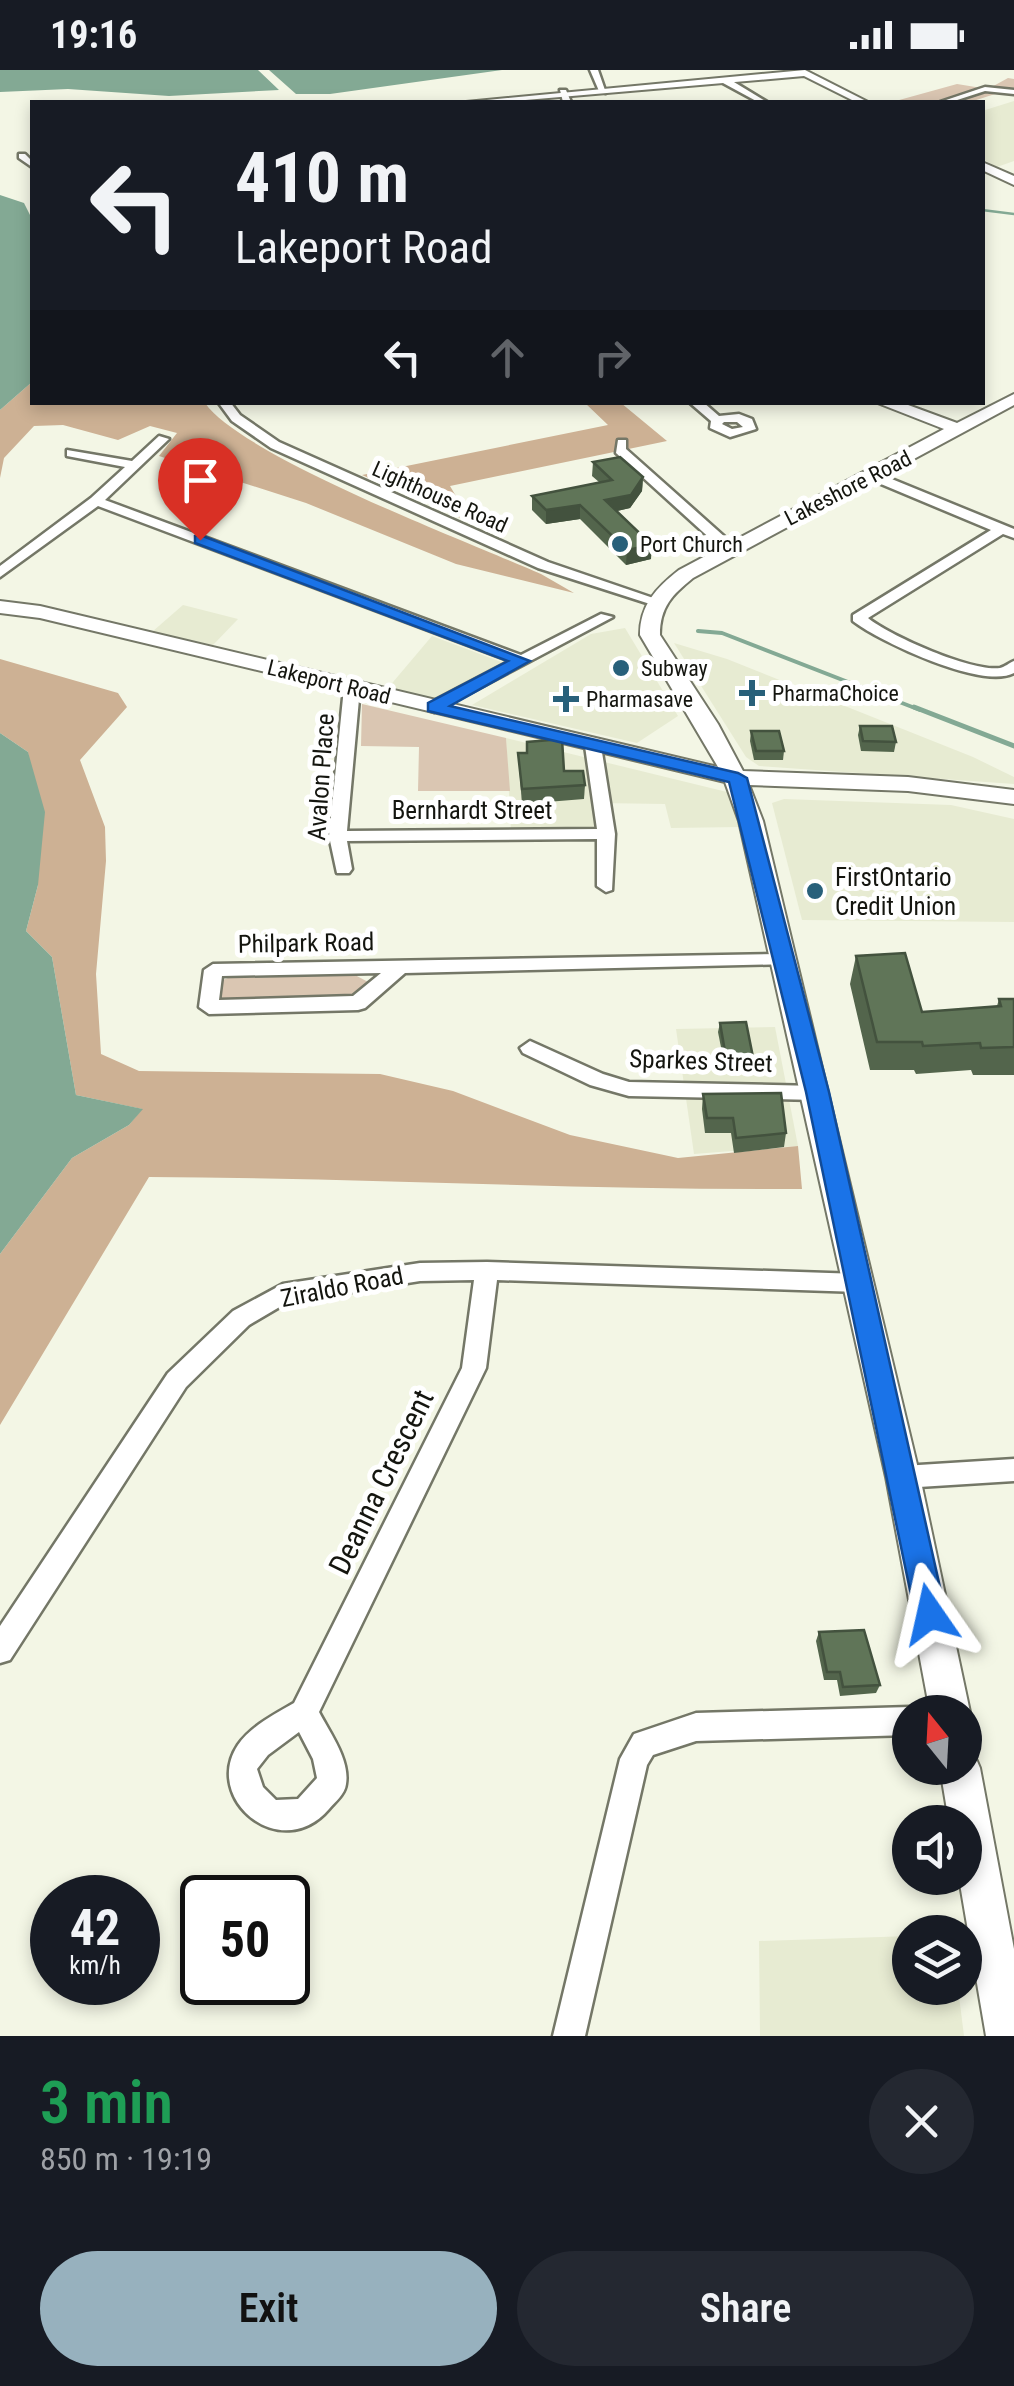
<!DOCTYPE html>
<meta charset="utf-8">
<style>
body{margin:0;font-family:"Roboto Condensed",sans-serif;background:#242831;color:#f1f3f6;height:100vh;display:flex;flex-direction:column;font-size:38px;white-space:nowrap}
*{box-sizing:border-box;margin:0}
p{font-size:32px;color:#9ea1a6}
.icon{flex:none;width:55px;height:55px;fill:none;stroke:currentColor;stroke-width:2;stroke-linecap:round;stroke-linejoin:round}
.map{position:relative;height:1966px;overflow:hidden}
.panel{display:flex;flex-direction:column;background:#171b24;flex:1}
.panel>*{flex:none}
.top-card{position:absolute;left:30px;top:30px;width:955px;height:305px;border-radius:0px;box-shadow:0 5px 15px #0003;background:#171b24;color:#f1f3f6;overflow:hidden}
.needle{width:65px;rotate:342deg}
.tools{position:absolute;left:892px;top:1625px;display:grid;gap:20px}
.tools a{display:grid;place-items:center;width:90px;height:90px;border-radius:50%;background:#171b24;box-shadow:0 5px 15px #0003;font-size:50px}
.speed{position:absolute;left:30px;top:1805px;display:flex;gap:20px;font-size:50px;font-weight:700;text-align:center}
.speed>*{display:grid;place-content:center;width:130px;height:130px;border-radius:50%;background:#171b24;box-shadow:0 5px 15px #0003;line-height:1}
.speed small{font-size:25px;font-weight:400}
.speed .limit{border:5px solid #111;border-radius:15px;background:#fff;color:#111}
.pin{position:absolute;display:grid;place-items:center;width:85px;height:85px;color:#fff;margin:-102px -42px;border-radius:50% 50% 50% 0;rotate:-45deg;box-shadow:0 0 10px #0007}
.pin .icon{rotate:45deg}
.me{position:absolute;width:110px;margin:-55px;rotate:349deg;stroke-linejoin:round;filter:drop-shadow(0 0 8px #0008)}
.turn{display:flex;align-items:center;gap:35px;height:210px;padding:0 40px;font-size:45px}
.turn .icon{width:130px;height:130px;stroke-width:2.5}
.turn b{display:block;font-size:70px;line-height:85px}
.lanes{display:flex;align-items:center;height:95px;padding:0 40px;background:#0003;justify-content:center;gap:50px;direction:ltr}
.lanes .off{opacity:.35}
.round{display:grid;place-items:center;flex:none;width:105px;height:105px;border-radius:52px;background:#242831}
.head{display:flex;align-items:center;justify-content:space-between;height:170px;padding:0 40px}
h1{font-size:60px;font-weight:600;line-height:75px;color:#1e9e55}
.button{display:flex;gap:20px;margin-top:auto;padding:20px 40px}
.button a{flex:1;height:115px;border-radius:60px;background:#97b1be;color:#111;font-size:40px;font-weight:600;line-height:115px;text-align:center}
.button a+a{background:#242831;color:#f1f3f6}
.status{display:flex;justify-content:space-between;align-items:center;height:70px;padding:0 50px;background:#171b24;direction:ltr}
.status svg{height:28px;fill:currentColor}
.map>svg:first-child{display:block}
</style>
<div class="status"><b>19:16</b><svg viewBox="0 0 49 12"><path d="M0 12V9h3v3zM5 12V6h3v6zM10 12V3h3v9zM15 12V0h3v12zM26 1h20v11H26zM47 4h2v5h-2z"/></svg></div>
<div class="map">
<svg width="1014" height="1966" viewBox="0 0 1014 1966">
<rect width="100%" height="100%" fill="#f3f6e5"/>
<!-- built -->
<g fill="#e7ebd2">
<polygon points="1014,31 1014,91 997,97 983,89 982,41"/>
<polygon points="183,535 238,549 213,575 152,562"/>
<polygon points="625,558 678,646 637,673 472,635 591,564"/>
<polygon points="432,566 504,593 438,629 388,618"/>
<polygon points="674,573 727,589 973,687 1014,707 1014,714 759,696 746,687"/>
<polygon points="506,668 727,722 740,757 671,758 665,734 598,733 600,760 511,761"/>
<polygon points="784,729 951,735 1014,749 1014,852 802,850 772,733"/>
<polygon points="775,957 798,1076 694,1084 676,959"/>
<polygon points="910,1866 910,1918 958,1918 964,1966 760,1966 759,1871"/>
</g>
<!-- green -->
<g fill="#dac6b2">
<polygon points="1008,8 1014,9 1014,18 970,32 892,32 957,14 988,19"/>
<polygon points="362,634 506,668 510,721 418,721 419,677 361,676"/>
<polygon points="355,905 370,913 368,926 224,933 215,930 218,912 228,908"/>
</g>
<!-- forest -->
<g fill="#cdb194">
<path d="M32,312v20l173,1c38,54 266,140 336,171l33,19 -118,-29 -150,-61 -147,-47 18,-23 -27,-7 -32,14 -55,-15 -29,1 -30,32 -4,20v-68z"/>
<polygon points="585,333 621,333 667,371 450,416 460,433 494,450 481,457 362,405 608,355"/>
<path d="M0,589l118,34 9,14 -47,53 25,67 1,34 -10,113 5,80 38,17 241,3 73,17 117,44 108,23 120,-12 4,43c-218,1 -435,-11 -653,-12l-149,248v-171l72,-96 57,-33 13,-16 -66,-14 -24,-138 -26,-26 12,-46 -10,-133 -28,-19z"/>
</g>
<!-- water -->
<g fill="#83a994">
<polygon points="0,0 258,0 279,20 169,26 68,19 0,22"/>
<polygon points="269,0 502,0 330,24 296,24"/>
<polygon points="0,125 24,133 32,149 32,312 0,340"/>
<polygon points="0,663 28,682 45,742 38,815 26,861 52,887 76,1025 143,1039 129,1055 72,1088 0,1184"/>
</g>
<g fill="none" stroke-linecap="round" stroke-linejoin="round">
<!-- stream-far2 -->
<polyline stroke="#83a994" stroke-width="2.5" points="982,140 1014,144"/>
<!-- stream-far1 -->
<polyline stroke="#83a994" stroke-width="4" points="698,561 722,563 920,640"/>
<!-- stream -->
<polyline stroke="#83a994" stroke-width="5" points="914,637 1014,676"/>
<!-- street casing -->
<g stroke="#747767" stroke-width="5">
<g id="street">
<polygon points="590,0 598,0 606,23 599,21"/>
<polygon points="723,9 729,9 767,32 758,32 723,13"/>
<polygon points="985,17 1014,20 1014,24 985,21 951,32 940,32"/>
<polygon points="560,20 566,20 571,32 563,32"/>
<polygon points="19,84 25,84 32,91 32,97 19,88"/>
<polygon points="218,332 230,332 240,345 279,372 548,492 662,531 650,534 538,498 271,378 232,351"/>
<path d="M689,332h14l16,14 20,-2 13,5 4,10 -26,8 -20,-9 1,-7zM724,352h13l6,5 -11,2 -10,-5z"/>
<polygon points="159,366 169,369 105,430 521,585 601,544 613,547 434,642 428,640 428,634 510,591 98,436 0,507 0,496 91,428 125,397 67,386 67,380 132,391"/>
<polygon points="618,370 626,370 626,379 735,476 735,482 725,482 616,383"/>
<path d="M869,403h8l137,56v9l-11,-4 -135,84c22,18 104,54 132,50 5,-1 9,-5 14,-7v12c-31,17 -134,-31 -161,-52v-6l138,-85 -122,-51z"/>
<polygon points="352,613 360,618 347,761 597,759 585,676 593,671 601,676 615,764 612,820 606,822 597,816 597,769 347,771 352,799 349,803 337,803 329,766 344,618"/>
<path d="M782,884l9,6 -2,4 -384,9 -40,35 -7,2 -149,4 -10,-7 5,-37 9,-6zM381,903l-28,23 -134,4 3,-24z"/>
<polygon points="530,971 603,1004 629,1012 817,1016 827,1023 817,1030 629,1026 590,1015 523,983 520,978"/>
<path d="M487,1192l372,12 8,2 3,7 -3,7 -8,2 -362,-12 -11,88 -167,344c11,21 31,48 27,72 -1,10 -11,18 -17,25 -48,56 -127,-10 -91,-64 13,-19 37,-31 56,-42l168,-335 12,-88 -54,1 -132,21 -39,23 -63,62 -176,273 -10,3v-37l168,-253 65,-62 50,-27 137,-21zM299,1662l14,27 4,19 -19,21 -22,1 -13,-13 -6,-18 11,-14z"/>
<polygon points="1014,1389 1014,1411 903,1418 894,1415 890,1407 894,1399 903,1396"/>
<polygon points="910,1637 921,1642 910,1642 910,1665 696,1671 653,1685 647,1695 585,1966 553,1966 620,1689 634,1664 696,1643"/>
</g>
</g>
<!-- secondary casing -->
<g stroke="#747767" stroke-width="4">
<g id="secondary">
<polygon points="805,0 868,32 856,32 804,6 503,32 466,32"/>
<polygon points="982,92 1014,106 1014,115 982,100"/>
<path d="M1014,324v11l-321,173c-21,17 -33,29 -33,57l58,89 25,47 165,6 106,13v14l-106,-13 -159,-6 14,36 157,656 50,235 -5,11v-11h-35l-44,-235 -147,-656 -14,-39 -685,-164 -40,-5v-12l40,5 678,161 -78,-132c0,-30 16,-47 39,-65l265,-141 -69,-27h25l57,21z"/>
<polygon points="965,1680 974,1684 980,1698 1014,1879 1014,1966 986,1966 959,1808 965,1808 965,1752 949,1752 940,1698 965,1698"/>
</g>
</g>
<!-- street -->
<use href="#street" fill="#fff" fill-rule="evenodd"/>
<!-- secondary -->
<use href="#secondary" fill="#fff" fill-rule="evenodd"/>
</g>
<!-- wall -->
<g fill="#53654c">
<polygon points="593,392 643,407 642,421 630,438 617,441 651,489 626,495 580,449 546,454 532,440 532,426 599,412 592,406"/>
<polygon points="860,656 896,672 894,682 861,681 858,665"/>
<polygon points="751,661 784,681 783,690 754,690 750,671"/>
<polygon points="518,683 527,683 564,701 585,715 584,729 522,734"/>
<polygon points="856,886 922,942 997,936 999,929 1014,929 1014,1005 973,1005 971,1000 916,1004 914,1000 870,1000 850,914"/>
<polygon points="720,953 754,992 753,1002 726,1003 718,962"/>
<polygon points="703,1024 786,1063 784,1077 734,1083 731,1063 705,1063 702,1039"/>
<polygon points="819,1562 880,1615 876,1623 840,1626 837,1610 824,1610 816,1571"/>
</g>
<!-- shaded-wall -->
<g fill="#43523e">
<polygon points="643,407 642,421 630,438 604,444 605,430"/>
<polygon points="580,435 580,449 546,454 546,440"/>
<polygon points="652,475 651,489 626,495 627,480"/>
</g>
<!-- building -->
<g fill="#607558" stroke="#43523e" stroke-width="2.5">
<polygon points="620,387 643,407 631,425 605,430 652,475 627,480 580,435 546,440 532,426 612,410 593,392"/>
<polygon points="860,656 892,656 896,672 863,671"/>
<polygon points="751,661 779,661 784,681 756,681"/>
<polygon points="562,669 564,701 583,701 585,715 522,719 518,683 527,683 527,672"/>
<polygon points="905,883 922,942 1001,936 999,929 1014,929 1014,977 981,978 980,973 923,976 922,972 877,972 856,886"/>
<polygon points="746,952 754,992 727,993 720,953"/>
<polygon points="781,1023 786,1063 736,1068 733,1048 707,1048 703,1024"/>
<polygon points="864,1560 880,1615 843,1617 840,1602 827,1602 819,1562"/>
</g>
<!-- route -->
<polygon fill="#1a73e8" stroke="#114b97" stroke-width="2.5" points="200,465 530,591 450,636 738,703 747,708 829,1022 946,1544 941,1554 930,1558 920,1554 915,1544 806,1022 729,712 428,641 428,633 508,591 195,473 195,466"/>
<!-- markers -->
<g fill="#28607a" stroke="#fff" stroke-width="4">
<circle cx="620" cy="474" r="10"/>
<circle cx="621" cy="598" r="10"/>
<path d="M747 608h10v10h10v10h-10v10h-10v-10h-10v-10h10z"/>
<path d="M561 614h10v10h10v10h-10v10h-10v-10h-10v-10h10z"/>
<circle cx="815" cy="821" r="10"/>
</g>
<g text-anchor="middle" dominant-baseline="central" stroke-width="10" stroke-linejoin="round" paint-order="stroke">
<!-- far-street labels -->
<g font-size="22" fill="#14150f" stroke="#fff">
<text transform="translate(848 418) rotate(-27)">Lakeshore Road</text>
<text transform="translate(440 427) rotate(24)">Lighthouse Road</text>
<text transform="translate(329 612) rotate(14)">Lakeport Road</text>
</g>
<!-- far-poi labels -->
<g font-size="22" fill="#14150f" stroke="#fff" text-anchor="start">
<text x="640" y="474">Port Church</text>
<text x="641" y="598">Subway</text>
<text x="772" y="623">PharmaChoice</text>
<text x="586" y="629">Pharmasave</text>
</g>
<!-- street labels -->
<g font-size="25" fill="#14150f" stroke="#fff">
<text transform="translate(321 707) rotate(-86)">Avalon Place</text>
<text x="472" y="740">Bernhardt Street</text>
<text transform="translate(306 873) rotate(-1)">Philpark Road</text>
<text transform="translate(701 991) rotate(2)">Sparkes Street</text>
<text transform="translate(342 1217) rotate(-11)">Ziraldo Road</text>
</g>
<!-- poi labels -->
<g font-size="25" fill="#14150f" stroke="#fff" text-anchor="start">
<text x="835" y="807">FirstOntario<tspan x="835" dy="29">Credit Union</tspan></text>
</g>
<!-- near-street labels -->
<g font-size="30" fill="#14150f" stroke="#fff">
<text transform="translate(381 1412) rotate(-64)">Deanna Crescent</text>
</g>
</g>
</svg>
<div class="tools">
<a><svg class="needle" viewBox="-14 -14 28 28"><path d="M0-13l5 13h-10z" fill="#e53935"/><path d="M0 13l5-13h-10z" fill="#9ea1a6"/></svg></a>
<a><svg class="icon" aria-label="sound" viewBox="0 0 24 24"><path d="M4 9h4l5-4v14l-5-4H4zM17 9q2 3 0 6"/></svg></a>
<a><svg class="icon" aria-label="layers" viewBox="0 0 24 24"><path d="M12 4l9 5-9 5-9-5zM3 14l9 5 9-5"/></svg></a>
</div>
<div class="speed"><div>42<small>km/h</small></div><div class="limit">50</div></div>
<div class="pin" style="left:200px;top:470px;background:#d93025"><svg class="icon" aria-label="arrive" viewBox="0 0 24 24"><path d="M6 21V4h12l-3 4 3 4H6"/></svg></div>
<svg class="me" style="left:930px;top:1544px" viewBox="-20 -20 40 40"><path d="M0-17L14 15 0 8-14 15z" fill="#1a73e8" stroke="#fff" stroke-width="4"/></svg>
<div class="top-card">
<div class="turn"><svg class="icon" aria-label="left" viewBox="0 0 24 24"><path d="M17 20v-9H6M10 6l-5 5 5 5"/></svg><div><b>410 m</b>Lakeport Road</div></div>
<div class="lanes"><svg class="icon" aria-label="left" viewBox="0 0 24 24"><path d="M17 20v-9H6M10 6l-5 5 5 5"/></svg><svg class="icon off" aria-label="ahead" viewBox="0 0 24 24"><path d="M12 20V5M6 11l6-6 6 6"/></svg><svg class="icon off" aria-label="right" viewBox="0 0 24 24"><path d="M7 20v-9h11M14 6l5 5-5 5"/></svg></div>
</div>
</div>
<section class="panel">
<div class="head"><div><h1>3 min</h1><p>850 m · 19:19</p></div><a class="round"><svg class="icon" aria-label="close" viewBox="0 0 24 24"><path d="M6 6l12 12M18 6L6 18"/></svg></a></div>
<div class="button"><a>Exit</a><a>Share</a></div>
</section>
